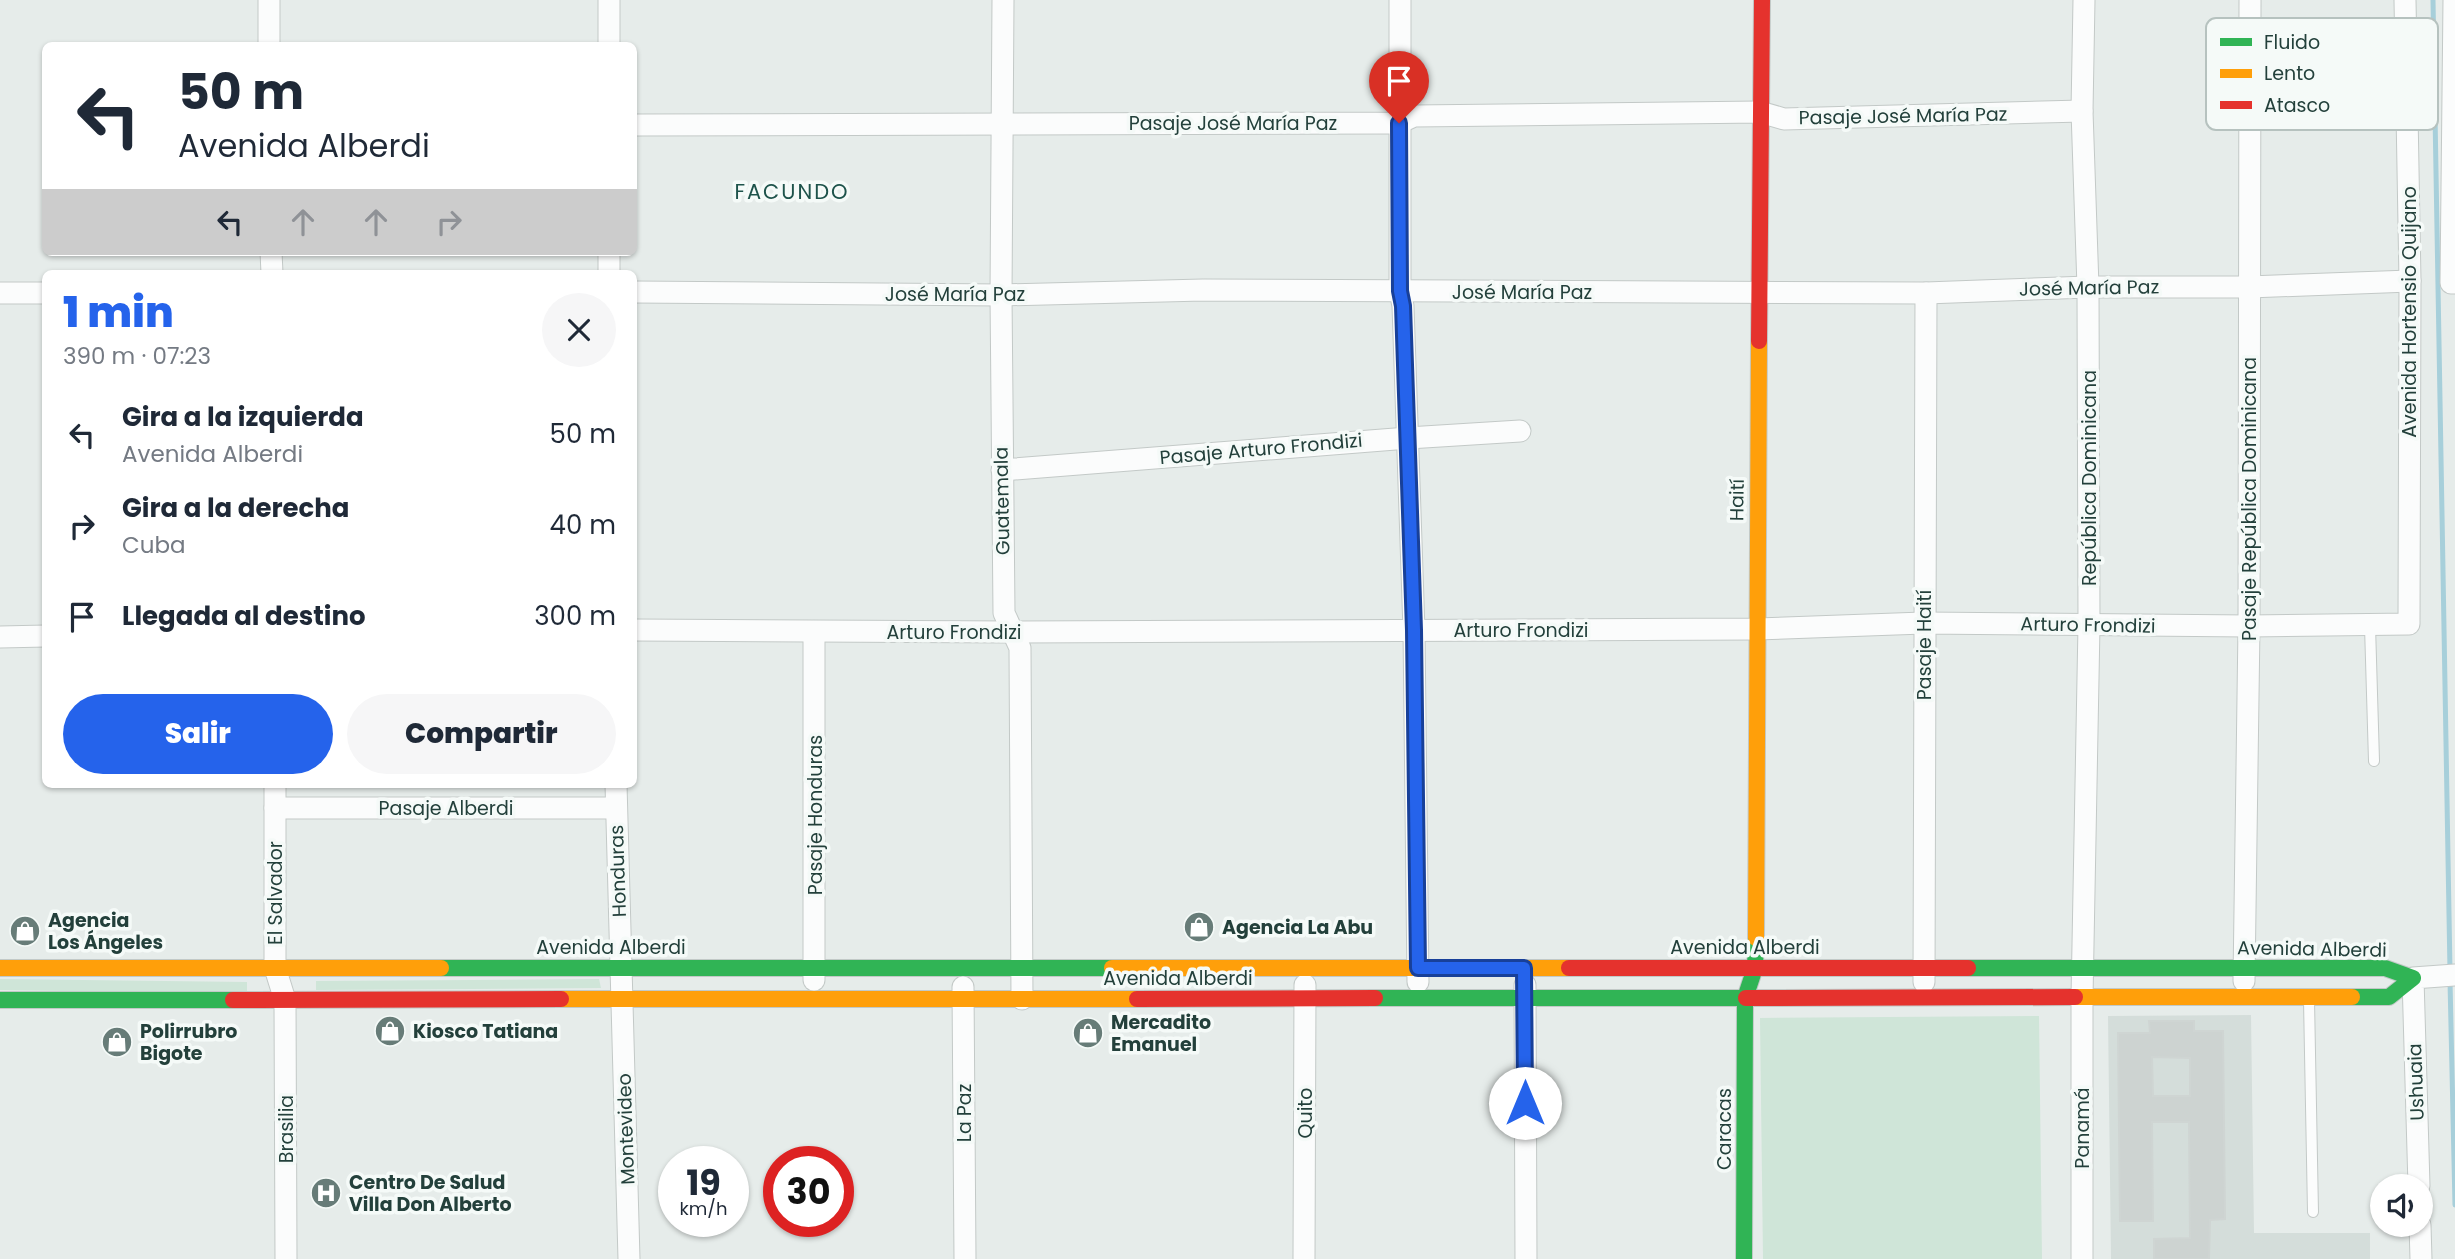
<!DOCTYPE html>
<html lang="es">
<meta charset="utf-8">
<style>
body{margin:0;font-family:Poppins,sans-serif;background:#f6f6f7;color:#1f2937;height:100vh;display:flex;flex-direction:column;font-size:26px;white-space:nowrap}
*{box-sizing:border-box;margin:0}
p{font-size:23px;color:#747a83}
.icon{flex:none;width:38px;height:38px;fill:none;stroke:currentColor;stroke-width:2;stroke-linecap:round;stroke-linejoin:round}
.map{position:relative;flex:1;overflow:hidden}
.side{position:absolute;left:42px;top:270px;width:595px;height:518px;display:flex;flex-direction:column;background:#fff;border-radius:10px;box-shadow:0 2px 5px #0004}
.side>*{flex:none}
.top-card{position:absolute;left:42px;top:42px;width:595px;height:214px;border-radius:10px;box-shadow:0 2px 5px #0004;background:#fff;color:#1f2937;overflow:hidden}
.controls{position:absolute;left:2370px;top:1174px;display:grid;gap:14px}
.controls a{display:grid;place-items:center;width:63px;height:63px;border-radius:50%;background:#fff;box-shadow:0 2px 5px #0004;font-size:35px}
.speed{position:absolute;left:658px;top:1146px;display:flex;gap:14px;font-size:35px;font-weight:700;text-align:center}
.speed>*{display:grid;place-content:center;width:91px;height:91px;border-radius:50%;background:#fff;box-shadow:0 2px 5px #0004;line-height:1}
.speed small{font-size:18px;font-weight:400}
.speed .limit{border:10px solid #d22;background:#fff;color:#111}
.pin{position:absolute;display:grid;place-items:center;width:60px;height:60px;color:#fff;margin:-72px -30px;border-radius:50% 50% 50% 0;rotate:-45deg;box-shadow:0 0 7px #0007}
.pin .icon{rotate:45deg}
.me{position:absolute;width:77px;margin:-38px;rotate:0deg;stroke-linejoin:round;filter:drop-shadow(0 0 5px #0008)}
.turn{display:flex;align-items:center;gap:24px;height:147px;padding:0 21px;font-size:32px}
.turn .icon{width:91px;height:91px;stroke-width:2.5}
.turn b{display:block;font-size:49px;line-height:60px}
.lanes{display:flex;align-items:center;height:66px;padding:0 21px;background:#0003;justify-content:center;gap:35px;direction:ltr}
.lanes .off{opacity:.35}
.round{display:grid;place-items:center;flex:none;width:74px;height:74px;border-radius:37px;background:#f6f6f7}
.summary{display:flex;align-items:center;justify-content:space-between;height:119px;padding:0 21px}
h1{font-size:42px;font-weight:800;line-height:52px;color:#2563eb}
.cta{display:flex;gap:14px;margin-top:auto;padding:14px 21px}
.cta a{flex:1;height:80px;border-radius:42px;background:#2563eb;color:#fff;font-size:28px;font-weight:800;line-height:80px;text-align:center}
.cta a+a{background:#f6f6f7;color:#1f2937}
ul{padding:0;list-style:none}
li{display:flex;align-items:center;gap:21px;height:91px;padding:0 21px}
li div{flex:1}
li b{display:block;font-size:26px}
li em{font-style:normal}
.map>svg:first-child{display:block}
</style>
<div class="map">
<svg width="2455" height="1259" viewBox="0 0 2455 1259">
<rect width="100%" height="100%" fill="#e6ecea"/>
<!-- built -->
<polygon fill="#d4ddda" points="2251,1015 2254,1233 2370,1233 2370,1259 2111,1259 2108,1016"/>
<!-- green -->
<g fill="#cfe5d8">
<polygon points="0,979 247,982 247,994 0,990"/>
<polygon points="599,979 601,988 316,990 316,981"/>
<polygon points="2039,1016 2042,1259 1763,1259 1760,1018"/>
</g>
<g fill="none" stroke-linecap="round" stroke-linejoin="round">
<!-- stream -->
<g stroke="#a7cfda" stroke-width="5">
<polyline points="2433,0 2450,971"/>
<polyline points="2450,981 2455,1205"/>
</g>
</g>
<!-- building -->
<path fill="#cdd3d1" stroke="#cfd5d3" stroke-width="2" fill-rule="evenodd" d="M2149,1021h45v10h29l2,188 -15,1 -1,39h-55v-20l36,-1 -1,-116h-37l1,99h-33l-2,-188h32zM2152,1057l38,1v38h-37z"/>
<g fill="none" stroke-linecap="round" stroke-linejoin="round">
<!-- lane casing -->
<g stroke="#c3c9c7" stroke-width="12">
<g id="lane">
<polyline points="2370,626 2374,761"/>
<polyline points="2309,1000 2313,1212"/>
</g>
</g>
<!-- street casing -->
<g stroke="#c3c9c7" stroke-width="23">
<g id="street">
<polyline points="269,0 269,46"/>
<polyline points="609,0 609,46"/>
<polyline points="1003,0 1001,295 1004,613 1020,648 1022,999"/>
<polyline points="1400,0 1400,291 1403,306 1414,630 1418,982"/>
<polyline points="2454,0 2451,283 2455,283"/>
<polyline points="634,125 1399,123 1414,116 1760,112 1784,119 2082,111"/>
<polyline points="271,252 272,273"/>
<polyline points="609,273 609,252"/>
<polyline points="634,292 1001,295 1203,290 1926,293 2088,287 2249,287 2410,281"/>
<polyline points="0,293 46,293"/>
<polyline points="1002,470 1408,438 1520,431"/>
<polyline points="634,630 1012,632 1756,629 1923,623 2249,626 2409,624 2410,281 2405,0"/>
<polyline points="0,637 46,636"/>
<polyline points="275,784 275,968 285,1000 286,1259"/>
<polyline points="616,784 629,1259"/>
<polyline points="275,808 616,808"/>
<polyline points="814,980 814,632"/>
<polyline points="2244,981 2249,626 2250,0"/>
<polyline points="1924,982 1926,293"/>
<polyline points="1525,985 1526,1259"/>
<polyline points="963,987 965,1259"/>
<polyline points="2419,1186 2413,978 2455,975"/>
<polyline points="2420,1225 2421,1259"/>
<polyline points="1304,1259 1305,985"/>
<polyline points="2082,1259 2082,998 2089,625 2088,287 2082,111 2084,0"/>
</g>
</g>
<!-- fast casing -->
<g stroke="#c2c9c7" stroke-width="18">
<g id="fast">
<polyline points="441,968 1112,968"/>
<polyline points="1968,968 2385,968 2413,978 2389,997 2352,997"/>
<polyline points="1375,998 1746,998"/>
<polyline points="0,1000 233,1000"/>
<polyline points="1744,1259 1745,998 1755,968 1756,938"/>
</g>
</g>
<!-- slow casing -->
<g stroke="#c2c9c7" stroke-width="18">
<g id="slow">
<polyline points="1756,938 1759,341"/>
<polyline points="0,968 441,968"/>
<polyline points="1112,968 1569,968"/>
<polyline points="2075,997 2352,997"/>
<polyline points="561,999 1137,999"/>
</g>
</g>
<!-- jam casing -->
<g stroke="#c2c9c7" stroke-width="18">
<g id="jam">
<polyline points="1759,341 1762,0"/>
<polyline points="1569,968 1968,968"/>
<polyline points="1746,998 2075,997"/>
<polyline points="1137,999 1375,998"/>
<polyline points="233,1000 561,999"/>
</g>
</g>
<!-- lane -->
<use href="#lane" stroke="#fbfcfc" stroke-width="10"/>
<!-- street -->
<use href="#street" stroke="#fbfcfc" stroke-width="21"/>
<!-- fast -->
<use href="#fast" stroke="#30b455" stroke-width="16"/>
<!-- slow -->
<use href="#slow" stroke="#ff9f0a" stroke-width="16"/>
<!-- jam -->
<use href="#jam" stroke="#e5322d" stroke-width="16"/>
</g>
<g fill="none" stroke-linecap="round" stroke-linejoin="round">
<!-- route casing -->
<g stroke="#184099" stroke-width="18">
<polyline id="route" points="1399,123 1400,291 1403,306 1414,630 1418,968 1524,968 1525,1103"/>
</g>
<!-- route -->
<use href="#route" stroke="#2563eb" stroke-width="12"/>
</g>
<!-- icons -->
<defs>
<g id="shop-disc" transform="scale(1.575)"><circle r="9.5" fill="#677c78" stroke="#f5faf8"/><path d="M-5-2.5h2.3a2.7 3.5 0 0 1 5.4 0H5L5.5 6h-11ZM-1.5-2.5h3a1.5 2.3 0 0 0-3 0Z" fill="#fff"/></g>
<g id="hospital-disc" transform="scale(1.575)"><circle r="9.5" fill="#677c78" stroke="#f5faf8"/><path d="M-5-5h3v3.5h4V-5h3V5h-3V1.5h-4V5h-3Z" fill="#fff"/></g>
</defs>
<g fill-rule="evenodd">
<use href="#shop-disc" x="1199" y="927"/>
<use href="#shop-disc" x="25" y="931"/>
<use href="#shop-disc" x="390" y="1031"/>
<use href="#shop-disc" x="1088" y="1033"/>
<use href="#shop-disc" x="117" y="1042"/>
<use href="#hospital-disc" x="326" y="1193"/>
</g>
<g text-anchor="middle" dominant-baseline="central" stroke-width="7" stroke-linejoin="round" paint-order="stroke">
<!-- street labels -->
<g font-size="19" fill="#23403b" stroke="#f5faf8">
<text transform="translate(1903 116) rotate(-1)">Pasaje José María Paz</text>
<text x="1233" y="123">Pasaje José María Paz</text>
<text transform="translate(2089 288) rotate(-1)">José María Paz</text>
<text x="1522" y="292">José María Paz</text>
<text x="955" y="294">José María Paz</text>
<text transform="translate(2409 312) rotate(-90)">Avenida Hortensio Quijano</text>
<text transform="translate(1261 449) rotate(-5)">Pasaje Arturo Frondizi</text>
<text transform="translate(2089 478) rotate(-90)">República Dominicana</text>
<text transform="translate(2249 499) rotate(-90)">Pasaje República Dominicana</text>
<text transform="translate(1737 500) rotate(-89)">Haití</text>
<text transform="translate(1002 501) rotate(-91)">Guatemala</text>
<text transform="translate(2088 625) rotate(1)">Arturo Frondizi</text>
<text x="1521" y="630">Arturo Frondizi</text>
<text x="954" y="632">Arturo Frondizi</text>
<text transform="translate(1924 645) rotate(-90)">Pasaje Haití</text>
<text x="446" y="808">Pasaje Alberdi</text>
<text transform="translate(815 815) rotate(-90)">Pasaje Honduras</text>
<text transform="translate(618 871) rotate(-92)">Honduras</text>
<text transform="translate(275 893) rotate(-90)">El Salvador</text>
<text x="611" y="947">Avenida Alberdi</text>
<text x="1745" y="947">Avenida Alberdi</text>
<text transform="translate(2312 949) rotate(1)">Avenida Alberdi</text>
<text x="1178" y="978">Avenida Alberdi</text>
<text transform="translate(2416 1082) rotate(-92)">Ushuaia</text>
<text transform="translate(964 1113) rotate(-90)">La Paz</text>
<text transform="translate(1305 1113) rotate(-90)">Quito</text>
<text transform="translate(2082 1128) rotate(-90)">Panamá</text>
<text transform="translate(286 1129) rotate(-90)">Brasilia</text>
<text transform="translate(626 1129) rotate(-92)">Montevideo</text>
<text transform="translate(1724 1129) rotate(-90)">Caracas</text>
</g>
<!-- poi labels -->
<g font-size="19" font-weight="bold" fill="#23403b" stroke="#f5faf8" text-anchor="start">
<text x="48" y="920">Agencia<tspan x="48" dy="22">Los Ángeles</tspan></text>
<text x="1222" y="927">Agencia La Abu</text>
<text x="1111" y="1022">Mercadito<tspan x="1111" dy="22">Emanuel</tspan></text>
<text x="140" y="1031">Polirrubro<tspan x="140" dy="22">Bigote</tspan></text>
<text x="413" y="1031">Kiosco Tatiana</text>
<text x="349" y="1182">Centro De Salud<tspan x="349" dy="22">Villa Don Alberto</tspan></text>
</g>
<!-- neighbourhood labels -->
<g font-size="21" letter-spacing="2" fill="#1e534b" stroke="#f5faf8">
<text x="792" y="191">FACUNDO</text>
</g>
</g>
<!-- legend -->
<rect x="2206" y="18" width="232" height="112" rx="10" fill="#f5faf8" stroke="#b6c2bf" stroke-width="2"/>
<rect x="2220" y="38" width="32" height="8" fill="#30b455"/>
<rect x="2220" y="69" width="32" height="9" fill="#ff9f0a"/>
<rect x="2220" y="101" width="32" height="8" fill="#e5322d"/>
<g font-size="19" fill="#23403b">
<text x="2264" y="49">Fluido</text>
<text x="2264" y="80">Lento</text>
<text x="2264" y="112">Atasco</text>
</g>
</svg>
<div class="controls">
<a><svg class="icon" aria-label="sound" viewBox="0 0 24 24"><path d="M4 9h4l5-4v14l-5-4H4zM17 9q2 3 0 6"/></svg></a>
</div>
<div class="speed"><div>19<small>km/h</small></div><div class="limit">30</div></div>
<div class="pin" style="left:1399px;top:123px;background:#d93025"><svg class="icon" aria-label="arrive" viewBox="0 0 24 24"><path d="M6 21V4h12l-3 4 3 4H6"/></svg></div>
<svg class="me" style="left:1525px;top:1103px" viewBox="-20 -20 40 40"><circle r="19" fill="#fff"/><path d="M0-13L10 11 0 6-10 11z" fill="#2563eb"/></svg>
<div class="top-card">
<div class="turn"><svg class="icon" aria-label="left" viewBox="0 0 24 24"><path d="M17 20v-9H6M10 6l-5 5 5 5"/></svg><div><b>50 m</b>Avenida Alberdi</div></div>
<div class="lanes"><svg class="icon" aria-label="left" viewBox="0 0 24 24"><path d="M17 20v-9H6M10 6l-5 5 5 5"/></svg><svg class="icon off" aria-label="ahead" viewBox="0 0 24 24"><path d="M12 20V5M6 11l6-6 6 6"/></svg><svg class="icon off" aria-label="ahead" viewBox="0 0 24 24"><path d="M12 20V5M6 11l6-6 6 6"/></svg><svg class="icon off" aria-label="right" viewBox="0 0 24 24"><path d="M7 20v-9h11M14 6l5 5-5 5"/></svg></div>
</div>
<section class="side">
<div class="summary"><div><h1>1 min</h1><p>390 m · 07:23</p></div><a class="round"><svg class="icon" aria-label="close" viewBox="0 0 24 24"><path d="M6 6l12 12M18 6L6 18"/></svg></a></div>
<ul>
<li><svg class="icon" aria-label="left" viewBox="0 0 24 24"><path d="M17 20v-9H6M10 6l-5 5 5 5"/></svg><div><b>Gira a la izquierda</b><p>Avenida Alberdi</p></div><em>50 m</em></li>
<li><svg class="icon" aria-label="right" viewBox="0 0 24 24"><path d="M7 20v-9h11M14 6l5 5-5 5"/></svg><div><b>Gira a la derecha</b><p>Cuba</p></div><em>40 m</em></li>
<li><svg class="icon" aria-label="arrive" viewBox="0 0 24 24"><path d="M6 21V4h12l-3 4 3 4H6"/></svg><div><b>Llegada al destino</b></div><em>300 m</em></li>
</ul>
<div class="cta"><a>Salir</a><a>Compartir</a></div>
</section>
</div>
